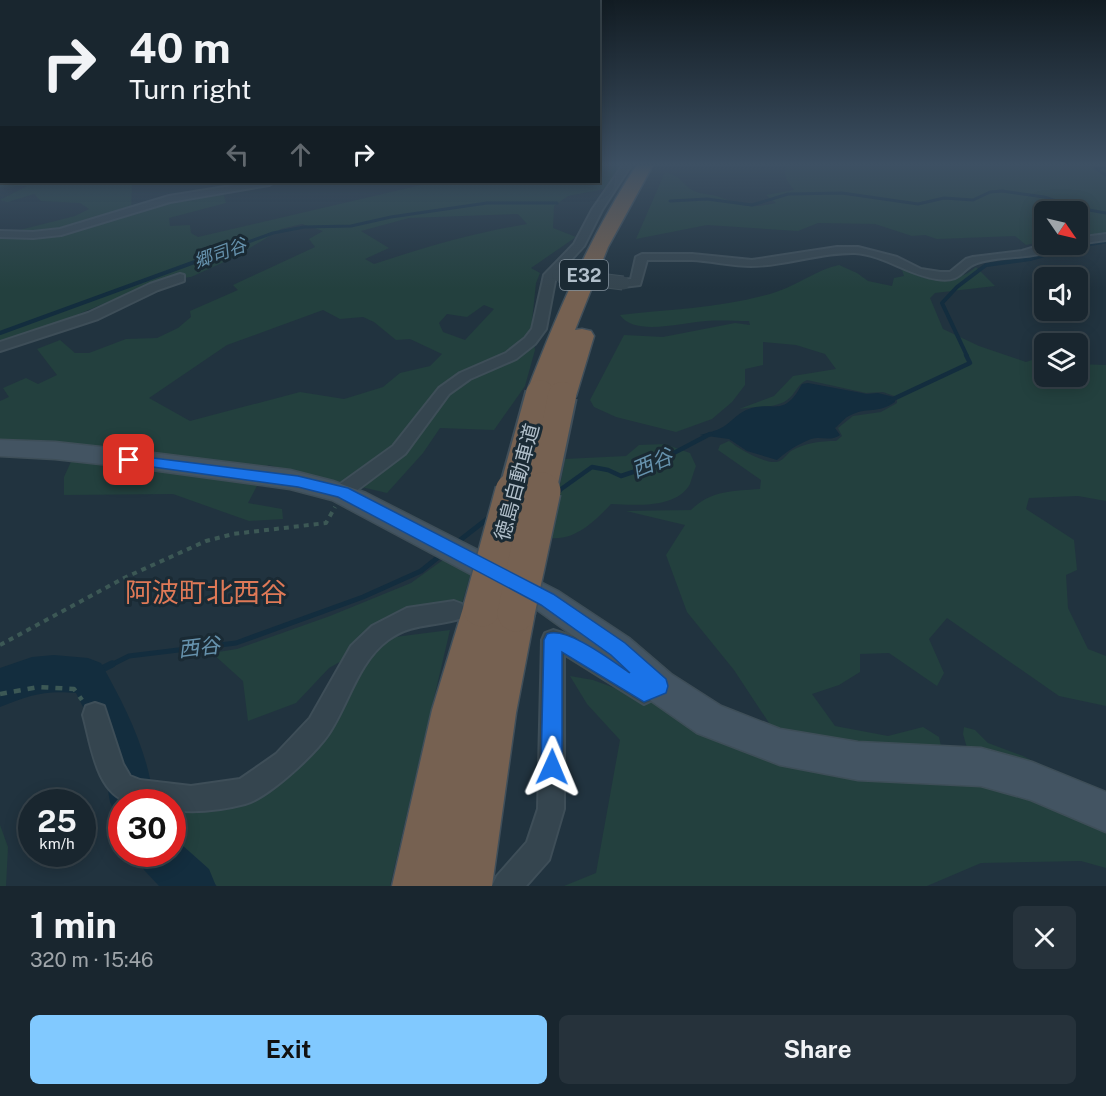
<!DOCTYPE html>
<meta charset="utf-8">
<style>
body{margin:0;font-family:"Public Sans","Noto Sans JP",sans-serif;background:#26323b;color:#f1f3f6;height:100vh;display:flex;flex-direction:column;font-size:22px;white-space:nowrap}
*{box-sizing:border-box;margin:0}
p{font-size:20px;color:#9fa5aa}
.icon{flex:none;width:33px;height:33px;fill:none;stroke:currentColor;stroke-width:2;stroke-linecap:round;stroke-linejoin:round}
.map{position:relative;height:886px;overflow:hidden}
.details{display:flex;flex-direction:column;background:#19262f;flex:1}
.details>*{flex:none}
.guide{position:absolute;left:0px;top:0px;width:600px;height:183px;box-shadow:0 3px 15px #0003,0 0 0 2px #37434b;background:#19262f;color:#f1f3f6;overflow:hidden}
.needle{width:39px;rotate:124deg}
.buttons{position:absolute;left:1034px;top:201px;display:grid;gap:12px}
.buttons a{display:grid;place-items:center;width:54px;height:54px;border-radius:9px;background:#19262f;box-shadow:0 3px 15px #0003,0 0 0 2px #37434b;font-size:30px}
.speed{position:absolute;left:18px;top:789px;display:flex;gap:12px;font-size:30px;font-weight:700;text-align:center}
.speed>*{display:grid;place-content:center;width:78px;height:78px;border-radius:50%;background:#19262f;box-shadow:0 3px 15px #0003,0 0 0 2px #37434b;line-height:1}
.speed small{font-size:15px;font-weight:400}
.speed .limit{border:9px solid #d22;background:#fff;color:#111}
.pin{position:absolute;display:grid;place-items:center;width:51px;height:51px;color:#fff;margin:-26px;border-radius:12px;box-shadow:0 3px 9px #0006}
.me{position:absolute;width:66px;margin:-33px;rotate:1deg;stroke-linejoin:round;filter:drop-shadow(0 0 4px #0008)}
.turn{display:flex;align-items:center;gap:21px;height:126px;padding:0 30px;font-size:27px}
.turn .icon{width:78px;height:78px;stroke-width:2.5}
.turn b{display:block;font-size:42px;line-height:51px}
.lanes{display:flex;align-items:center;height:57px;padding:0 30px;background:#0003;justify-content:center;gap:30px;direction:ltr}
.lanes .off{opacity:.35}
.round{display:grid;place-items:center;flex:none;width:63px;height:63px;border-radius:9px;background:#26323b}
.overview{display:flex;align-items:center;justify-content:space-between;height:102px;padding:0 30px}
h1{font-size:36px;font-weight:700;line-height:45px}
.cta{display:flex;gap:12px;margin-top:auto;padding:12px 30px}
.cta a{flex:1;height:69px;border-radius:9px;background:#81c9ff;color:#111;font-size:24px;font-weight:700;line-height:69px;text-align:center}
.cta a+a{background:#26323b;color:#f1f3f6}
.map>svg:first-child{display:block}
</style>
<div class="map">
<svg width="1106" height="886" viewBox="0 0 1106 886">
<rect width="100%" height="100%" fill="#21333f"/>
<!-- green -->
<g fill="#23403e" fill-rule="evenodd">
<path d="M599,165h22l-17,24 -36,7 -14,10 -1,22 23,9 -45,31 9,5 -4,10 -4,38 3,29 -10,36 -31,44 -54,-2 -17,25 -36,40 -119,-28 -20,38 34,6 1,10 -34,2 -76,-27 -109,1v-18l15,-33 -79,-4v-39l9,-4 -6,-9 23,-10 12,6 19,-9 -20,-26 23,-9 15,13h14l37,-14 31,-1 21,-10 13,-11 -1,-6 48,-21 -5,-5 82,-38 -6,-8 14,-8 -21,-7 -21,5 -46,28 -44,20 -33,4 -103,43 -55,17v-106l75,-19 14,-7 -9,-6 -39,-2 -7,-7 -26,8 -8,-2 27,-14 -27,1v-8l2,3h134l-4,1 -1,29 92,-20 3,11 -57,15 1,8 20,-1 1,8 7,4 223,-52 5,-3h172zM518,214l9,10c-53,9 -102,23 -153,40l-9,-5 24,-11 -28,-17 48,-13zM484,305l10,4 -29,31 -22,-8 -4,-9 8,-9 20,3zM323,310l17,9 23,-2 11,5 22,18 14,-1 32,15 -12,12 -30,7 -17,14 -39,12 -44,-7 -110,29 -41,-23 78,-53z"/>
<path d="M787,165h319v69l-29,3v-25h-33v29l-18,4 -11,-9 -78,3 -12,-4 -13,1 -37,-12 -57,-1 -20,8 -91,-6 -71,14 29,-67c19,6 14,9 27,18 6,4 17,4 24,6 29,9 27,14 60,7l-10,-8 28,-5c-7,-9 -12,-14 -7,-25z"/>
<path d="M839,265l18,8 11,8 24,5 2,-8 10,-2 -3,-9c25,16 52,19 75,0l19,19 -60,7 -5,5 13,31 36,17 47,16 12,-4 6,1v17h33v-12l29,1v136l-28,-5 -49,2 -3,11 48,31 3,30 -11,5 2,33 20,41 18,7v50l-47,-10 -112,-78 -18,21 15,34 -7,13 -48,-33 -29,1v18l-21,13 -27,9 23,32 53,10 35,-9 16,10 4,18 -128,-12 -42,-14 -39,-59 -47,-58 -21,-57 19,-30 -59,-14 65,-1c20,-20 43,-19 69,-21l1,-9 -43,-30 2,-5 9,-4c10,8 34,22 47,21 7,-1 10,-7 15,-11 14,-8 29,-10 45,-10l6,-5 -4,-8 15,-12 28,-4 16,-9v-6l-14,-5 -17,1 -59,-13c-10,4 -11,14 -20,20 -12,9 -34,6 -48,9l35,-13 19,-20 43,-7 -11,-15 -29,-9 -33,-3v23l-18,4v16l-13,17 -20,17 -36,13 -60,-15 -22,-10 -4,-7 34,-65 39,2 72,-14 15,2 -1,-4c-14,0 -29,-1 -43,0 -23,1 -71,16 -86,-6 52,-6 106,-7 156,-23 22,-7 40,-22 63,-27z"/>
<path d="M665,444l25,9 6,13c-2,5 -4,12 -6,18 -14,25 -54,21 -79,20 -16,17 -36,37 -61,34l15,-79 61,-3 13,-11z"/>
<polygon points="443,560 471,573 462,603 412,610 352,655 329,668 296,703 248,721 243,681 212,653 237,649 330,616 411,583"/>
<polygon points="450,630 390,886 217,886 177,846 173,838 172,807 240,802 372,651 395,637"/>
<polygon points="570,676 593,680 661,705 713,737 832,776 1004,788 1106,826 1106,868 1081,861 981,863 927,886 564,886 596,873 620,740 587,704"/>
<polygon points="964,727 975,730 988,743 1023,756 1051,771 969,755 963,734"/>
<polygon points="0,825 8,847 6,886 0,886"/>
</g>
<!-- water -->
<path fill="#132d3e" d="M808,383l59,11 11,-1 16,4 1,5c-17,12 -29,5 -44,13 -6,2 -11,9 -16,13l5,7c-9,7 -19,1 -29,4 -13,5 -24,12 -34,21l-30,-9 -18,-12 -29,-4c7,-2 16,-4 23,-8 8,-5 13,-12 23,-17 27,-11 37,10 56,-26z"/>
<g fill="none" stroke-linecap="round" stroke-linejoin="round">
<!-- stream-far4 -->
<g stroke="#132d3e" stroke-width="3">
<polyline points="1106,167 1095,168 1106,175"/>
<polyline points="670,201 707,199 752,205 788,194 842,193 918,204 944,198 973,200 990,192 1002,191 1044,197 1078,208 1106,213"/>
<polyline points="229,249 273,233 304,227 351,226 391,217 487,203 557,203"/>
<polyline points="1062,249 1106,242"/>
</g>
<!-- stream-far3 -->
<g stroke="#132d3e" stroke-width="4">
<polyline points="0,333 233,248"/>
<polyline points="967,356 942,303 957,287 986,265 1030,259 1070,248"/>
</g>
<!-- stream-far2 -->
<g stroke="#132d3e" stroke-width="4.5">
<polyline points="889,401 970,363 966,355"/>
<polyline points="557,492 592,467 608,470 621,476 660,463 670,455 710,434"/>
</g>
<!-- stream-far1 -->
<g stroke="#132d3e" stroke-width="5">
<polyline points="556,493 559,491"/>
<polyline points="455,544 491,516"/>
<polyline points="109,666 129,656 236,643 363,597 421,571 441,555"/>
</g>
<!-- stream -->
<polyline stroke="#132d3e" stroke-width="7" points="88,676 112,664"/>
<!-- river -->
<g fill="#132d3e" fill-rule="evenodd">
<path d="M54,655l34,3 13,5c25,45 47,88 53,139h-32v17l-5,-2 -7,-15 -11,-63 -23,-46c-31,-3 -47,2 -76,14v-39l32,-11z"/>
<polygon points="172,836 209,869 216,886 159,886 144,870 137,854 172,854"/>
</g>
<!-- street casing -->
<g stroke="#3e4e58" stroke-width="4">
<g id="street">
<polygon points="623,165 631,165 602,210 584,246 556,276 546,329 535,344 516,359 470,379 449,394 405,454 348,497 342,499 336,497 333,492 336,487 393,446 439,388 460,373 506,353 525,338 532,329 544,275 574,244 592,210"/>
<polygon points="256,182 274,182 269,185 170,202 61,235 33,238 0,237 0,231 33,232 60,229 169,196"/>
<polygon points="1106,234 1106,240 1077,244 1077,238"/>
<path d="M1045,244h20c-24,17 -62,10 -88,19 -16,5 -14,20 -40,16 -29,-4 -53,-24 -82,-26 -35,-1 -69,13 -104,13 -19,0 -39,-5 -59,-6 -15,0 -30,0 -45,0l-7,25 -17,2 -6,-4 2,-3 12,-1 5,-22 6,-3h50l60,6 85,-13h21l39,10 24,12 19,3h10l16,-13 7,-2 49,-6z"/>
<polygon points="180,274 184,275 184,281 158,290 98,319 0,351 0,342 88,313 150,284"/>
<path d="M454,601l8,3 3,7 -3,7c-26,9 -50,4 -74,22 -31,23 -39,64 -60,95 -14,20 -60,63 -83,69 -23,6 -49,9 -73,6v-8c-13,0 -29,3 -42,0 -34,-7 -39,-59 -47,-87l3,-9 9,-3 9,3 19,58 7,12 10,4 51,6 49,-7 36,-25 34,-36 41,-72 21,-20 35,-18z"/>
<polygon points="553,630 578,638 645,679 655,675 663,679 667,687 663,695 644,704 564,654 564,809 549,860 526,886 492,886 497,876 527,842 538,809 542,640 545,633"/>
</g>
</g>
<!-- secondary casing -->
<g stroke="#3e4e58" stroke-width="3">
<polygon id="secondary" points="0,440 55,442 137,451 290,470 333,481 366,493 558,591 629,638 671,674 721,706 780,729 858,742 981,748 1032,762 1106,792 1106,832 1031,800 981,786 858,780 780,765 697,733 647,698 607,660 536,609 332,500 290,489 137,468 55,459 0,456"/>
</g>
<!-- highway casing -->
<g stroke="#404f5a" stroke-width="3">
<g id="highway">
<path d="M637,165h16l-45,82 -33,83 7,-1 9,2 3,5 -18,60 -4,6 -10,3 -10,-3 -2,-3 -10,4 -10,-3 -4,-6c31,-80 63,-157 111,-229z"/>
<polygon points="482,591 496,596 500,606 502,601 516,596 530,601 535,613 516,713 492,886 392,886 432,710 463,608 468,596"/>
</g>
</g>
<!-- path-far1 -->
<polyline stroke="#3c5855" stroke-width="4" stroke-dasharray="5 5" stroke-linecap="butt" points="0,645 124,578 206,541 233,534 326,523 335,507"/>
<!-- path -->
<polyline stroke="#3c5855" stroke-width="4.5" stroke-dasharray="7 7" stroke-linecap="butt" points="0,694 39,687 74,689 82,700"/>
<!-- street -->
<use href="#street" fill="#35454f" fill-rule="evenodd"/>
<!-- secondary -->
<use href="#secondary" fill="#435462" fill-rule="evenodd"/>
<!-- highway -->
<use href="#highway" fill="#766151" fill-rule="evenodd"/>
<!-- street-bridge casing -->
<g stroke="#3e4e58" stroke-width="15" stroke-linecap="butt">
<polyline id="street-bridge" points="559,275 623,283"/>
</g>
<!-- highway-bridge-far1 casing -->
<g stroke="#404f5a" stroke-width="32" stroke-linecap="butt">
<g id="highway-bridge-far1">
<polyline points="513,492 540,394"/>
<polyline points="542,492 562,396"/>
</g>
</g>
<!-- highway-bridge casing -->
<g stroke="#404f5a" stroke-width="40" stroke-linecap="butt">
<g id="highway-bridge">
<polyline points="482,608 514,491"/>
<polyline points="516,613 542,491"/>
</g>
</g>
<!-- street-bridge -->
<use href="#street-bridge" stroke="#35454f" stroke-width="13"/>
<!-- highway-bridge-far1 -->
<use href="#highway-bridge-far1" stroke="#766151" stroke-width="28"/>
<!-- highway-bridge -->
<use href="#highway-bridge" stroke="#766151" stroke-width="37"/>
</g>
<!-- sky -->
<linearGradient id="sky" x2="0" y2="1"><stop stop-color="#121c23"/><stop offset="0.57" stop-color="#3d5063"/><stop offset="1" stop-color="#3d5063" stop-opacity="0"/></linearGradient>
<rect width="1106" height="289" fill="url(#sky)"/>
<!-- route -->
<path fill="#1a73e8" stroke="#114b97" stroke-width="1.5" d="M129,455l169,21 50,12 205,106 72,49 41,36 2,7 -2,7 -22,9 -82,-50v115l-3,8 -7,3 -8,-3 -3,-8 3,-127 3,-6c20,-8 65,27 83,39l-19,-18 -70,-50 -203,-108 -40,-10 -174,-24 -2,-3z"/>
<g text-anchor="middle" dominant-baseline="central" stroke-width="6" stroke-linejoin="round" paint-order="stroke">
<!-- far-water labels -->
<g font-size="18" font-style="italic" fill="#6692ad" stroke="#1a2a34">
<text transform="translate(220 253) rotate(-20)">郷司谷</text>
</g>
<!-- shield labels -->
<rect fill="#1a2a34" stroke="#84929d" stroke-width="1.5" x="560" y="260" width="48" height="30" rx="4.5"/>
<g font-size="18" font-weight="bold" fill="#b1bfca">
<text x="584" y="275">E32</text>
</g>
<!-- street labels -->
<g font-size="20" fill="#b1bfca" stroke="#1a2a34">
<text transform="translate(517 482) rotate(-75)">徳島自動車道</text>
</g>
<!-- water labels -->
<g font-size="21" font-style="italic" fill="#6692ad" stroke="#1a2a34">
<text transform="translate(652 463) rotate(-23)">西谷</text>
<text transform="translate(199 647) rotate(-7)">西谷</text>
</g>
<!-- near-quarter labels -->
<g font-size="27" fill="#df7957" stroke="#1a2a34">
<text x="206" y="592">阿波町北西谷</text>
</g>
</g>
</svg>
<div class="buttons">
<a><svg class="needle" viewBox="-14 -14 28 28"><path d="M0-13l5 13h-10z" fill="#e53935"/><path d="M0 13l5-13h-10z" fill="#9fa5aa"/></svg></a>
<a><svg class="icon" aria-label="sound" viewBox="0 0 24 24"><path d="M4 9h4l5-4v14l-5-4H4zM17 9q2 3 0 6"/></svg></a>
<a><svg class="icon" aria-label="layers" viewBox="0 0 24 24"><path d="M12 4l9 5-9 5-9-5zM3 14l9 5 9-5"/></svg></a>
</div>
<div class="speed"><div>25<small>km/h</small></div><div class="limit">30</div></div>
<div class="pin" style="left:129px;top:460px;background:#d93025"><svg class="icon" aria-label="arrive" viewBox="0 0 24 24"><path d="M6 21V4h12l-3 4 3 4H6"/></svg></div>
<svg class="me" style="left:552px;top:767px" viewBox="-20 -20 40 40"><path d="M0-17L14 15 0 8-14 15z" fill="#1a73e8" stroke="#fff" stroke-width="4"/></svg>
<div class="guide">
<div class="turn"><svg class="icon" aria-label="right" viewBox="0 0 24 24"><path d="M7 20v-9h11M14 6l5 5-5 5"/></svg><div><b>40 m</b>Turn right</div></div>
<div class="lanes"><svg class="icon off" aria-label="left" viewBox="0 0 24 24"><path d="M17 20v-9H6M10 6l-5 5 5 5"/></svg><svg class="icon off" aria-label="ahead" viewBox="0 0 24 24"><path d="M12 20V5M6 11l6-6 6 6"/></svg><svg class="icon" aria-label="right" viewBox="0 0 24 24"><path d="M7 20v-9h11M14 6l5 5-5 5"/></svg></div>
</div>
</div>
<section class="details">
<div class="overview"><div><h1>1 min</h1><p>320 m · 15:46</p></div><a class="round"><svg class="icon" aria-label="close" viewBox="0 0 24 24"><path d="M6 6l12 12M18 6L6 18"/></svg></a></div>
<div class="cta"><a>Exit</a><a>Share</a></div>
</section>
